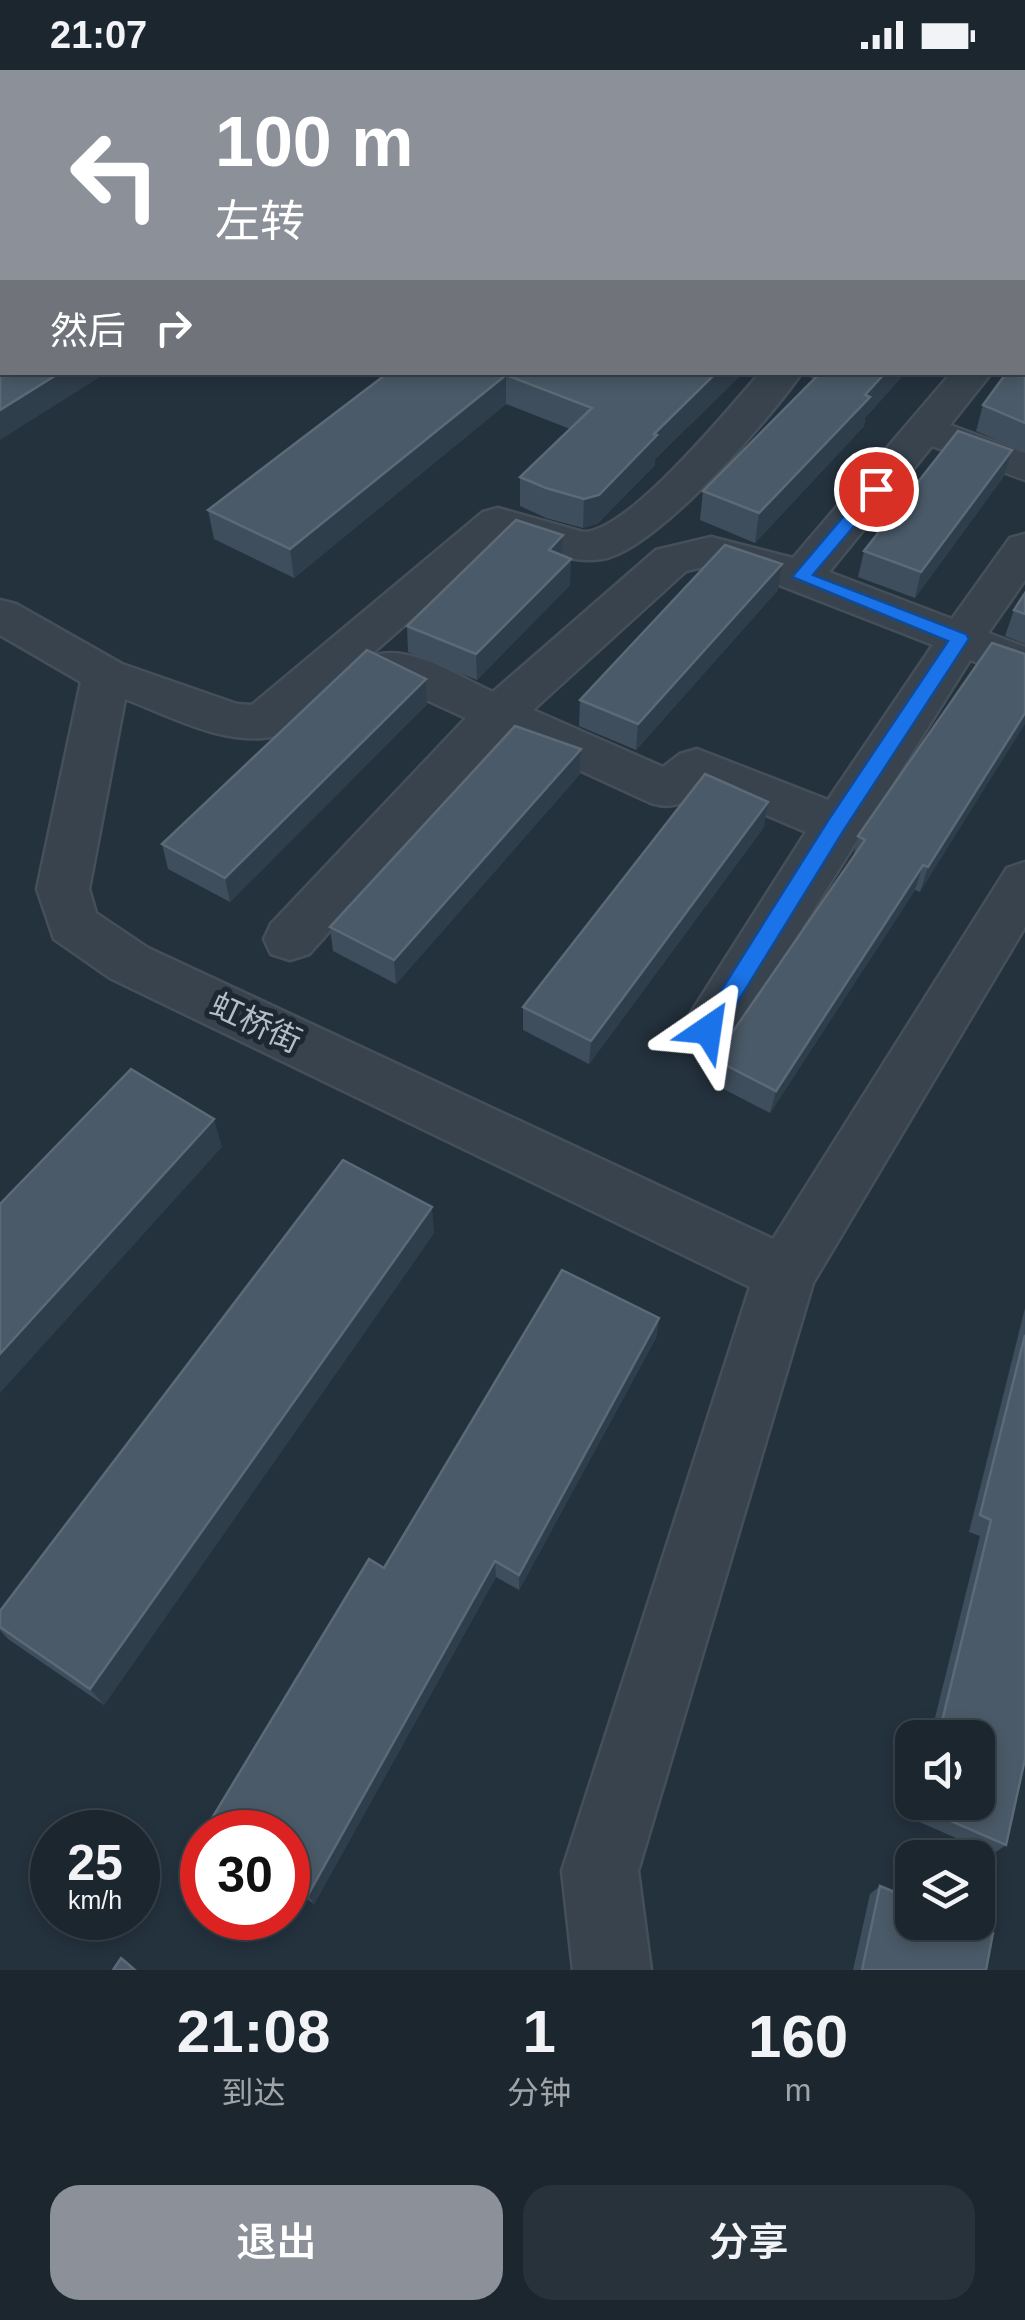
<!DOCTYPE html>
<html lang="zh">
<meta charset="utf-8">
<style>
body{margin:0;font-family:Helvetica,"Noto Sans SC",sans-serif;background:#28323a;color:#f1f3f6;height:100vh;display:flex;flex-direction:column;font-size:38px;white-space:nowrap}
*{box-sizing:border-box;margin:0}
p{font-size:32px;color:#a0a5aa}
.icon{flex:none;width:55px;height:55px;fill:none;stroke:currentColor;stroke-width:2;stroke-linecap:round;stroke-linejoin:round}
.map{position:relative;height:1900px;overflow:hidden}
.sheet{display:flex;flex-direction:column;background:#1b262e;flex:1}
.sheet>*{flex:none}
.hud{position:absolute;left:0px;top:0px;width:1025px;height:305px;box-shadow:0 5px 15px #0003,0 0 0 2px #39434a;background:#8c9099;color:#fff;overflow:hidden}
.controls{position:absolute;left:895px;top:1650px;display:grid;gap:20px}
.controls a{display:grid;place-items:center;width:100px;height:100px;border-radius:20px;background:#1b262e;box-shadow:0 5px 15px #0003,0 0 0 2px #39434a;font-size:50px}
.speed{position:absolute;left:30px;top:1740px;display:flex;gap:20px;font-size:50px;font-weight:700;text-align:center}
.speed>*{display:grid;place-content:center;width:130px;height:130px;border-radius:50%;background:#1b262e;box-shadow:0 5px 15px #0003,0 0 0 2px #39434a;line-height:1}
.speed small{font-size:25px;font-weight:400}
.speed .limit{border:15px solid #d22;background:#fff;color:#111}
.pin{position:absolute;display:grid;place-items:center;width:85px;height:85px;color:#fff;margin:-42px;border:5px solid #fff;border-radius:50%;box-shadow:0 2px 10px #0007}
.me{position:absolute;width:110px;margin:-55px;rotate:32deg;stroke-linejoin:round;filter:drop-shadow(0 0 8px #0008)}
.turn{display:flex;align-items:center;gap:35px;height:210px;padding:0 50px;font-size:45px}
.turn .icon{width:130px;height:130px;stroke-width:2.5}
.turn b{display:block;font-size:70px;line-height:85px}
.then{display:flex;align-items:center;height:95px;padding:0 50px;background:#0003;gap:20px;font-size:38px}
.eta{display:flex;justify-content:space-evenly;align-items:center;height:170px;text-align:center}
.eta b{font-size:60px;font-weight:600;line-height:70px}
.action{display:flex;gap:20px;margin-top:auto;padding:20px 50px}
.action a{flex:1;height:115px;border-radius:30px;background:#8c9099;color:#fff;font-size:40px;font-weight:600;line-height:115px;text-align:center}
.action a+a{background:#28323a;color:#f1f3f6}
.status{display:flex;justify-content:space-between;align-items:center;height:70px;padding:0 50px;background:#1b262e;direction:ltr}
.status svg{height:28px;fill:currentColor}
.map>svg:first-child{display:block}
</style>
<div class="status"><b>21:07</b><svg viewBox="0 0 49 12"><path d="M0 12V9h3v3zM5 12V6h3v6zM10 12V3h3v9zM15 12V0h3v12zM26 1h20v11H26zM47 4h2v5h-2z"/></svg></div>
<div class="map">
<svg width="1025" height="1900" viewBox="0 0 1025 1900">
<rect width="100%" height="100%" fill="#24323e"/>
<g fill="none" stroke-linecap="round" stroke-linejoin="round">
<!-- minor casing -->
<g stroke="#444f5a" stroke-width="5">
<g id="minor">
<polygon points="877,0 915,0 917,2 879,2"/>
<polygon points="1022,31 1025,32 1025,54 1022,53"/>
<polygon points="1022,227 1025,227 1022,252"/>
<path d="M761,302h41c-32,47 -147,179 -200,187 -32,5 -68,-10 -98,-21l-225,197c-50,14 -108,-19 -154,-36l-36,190 7,24 52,35 625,291 234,-371 18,-6v65l-212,356 -175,588 13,99h-78l-11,-99 188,-584 -640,-309 -56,-39 -17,-50 44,-207 -81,-47v-35l16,4 106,60 115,40 15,1 231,-193 15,-4 85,24c45,1 146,-124 178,-160z"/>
<path d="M952,302h40l-42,53 75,28v27l-93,-34 -103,126 123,47 58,-81 15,-4v46l-37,53 37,14v33l-55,-20 -242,386 -20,6 -20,-6 -8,-16 126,-198 -103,-44c-18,15 -29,22 -52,15l-146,-67 -196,218 -19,6 -19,-6 -7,-15 7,-15 195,-206 -90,-41 -7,-11 7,-11c36,-10 83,22 117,37l163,-142 55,-13 82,21zM711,495l45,11 177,69 -105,155 -131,-51 -17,5 -17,13 -130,-57 153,-139z"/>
</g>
</g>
<!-- minor -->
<use href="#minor" fill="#38434e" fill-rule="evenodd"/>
</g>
<!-- wall -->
<g fill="#3f4e5c">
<polygon points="491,0 696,0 693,2 500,2"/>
<polygon points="1025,147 1025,187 1022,186 1022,149"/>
<polygon points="1025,279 1025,382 976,361 983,335"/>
<polygon points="389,302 744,302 655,389 655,395 597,454 583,458 546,448 520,436 520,407 570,359 506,334 294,508 214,469 208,440"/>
<polygon points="803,302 906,302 865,348 864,356 755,473 700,450 703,421 814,309 804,305"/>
<polygon points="1004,406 915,528 858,507 864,481"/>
<polygon points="563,465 562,485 570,515 477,610 408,582 407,556"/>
<polygon points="778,520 636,680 579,656 580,630"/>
<polygon points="1025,523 1025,574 1005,566 1014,540"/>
<polygon points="1025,584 920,822 915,820 770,1043 710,1012 714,989 853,788 858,766"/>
<polygon points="426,609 427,634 230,832 168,799 162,774"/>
<polygon points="581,679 580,704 396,914 333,881 330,857"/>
<polygon points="764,757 589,994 523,960 523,937"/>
<polygon points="434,1163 104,1635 8,1569 0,1560 0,1541"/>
<polygon points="1025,1238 1025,1689 1006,1775 993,1784 910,1748 914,1732 978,1732 978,1668 930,1668 980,1466 969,1462"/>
<polygon points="659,1248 656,1268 519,1520 496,1507 314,1834 288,1816 288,1762 210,1762 206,1758 384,1498"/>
<polygon points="880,1816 986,1900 853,1900 870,1824"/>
</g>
<!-- shaded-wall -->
<g fill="#2f3e4b">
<polygon points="668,0 696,0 693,2 664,2"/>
<polygon points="831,0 855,0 852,2 828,2"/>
<polygon points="996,0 1017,0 1016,2 994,2"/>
<polygon points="61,302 108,302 0,370 0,340"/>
<polygon points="717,302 744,302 655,389 655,395 597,454 583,458 584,429"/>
<polygon points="886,302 906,302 865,348 864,356 755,473 759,443"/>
<polygon points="506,305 506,334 294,508 290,479"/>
<polygon points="1012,380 1004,406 915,528 921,502"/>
<polygon points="563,465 562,491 549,480"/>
<polygon points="571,489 570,515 477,610 476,584"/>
<polygon points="782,494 778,520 636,680 638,654"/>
<polygon points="426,609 427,634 230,832 225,808"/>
<polygon points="1025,643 1025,654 920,822 928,797"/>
<polygon points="581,679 580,704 396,914 394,890"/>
<polygon points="768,732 764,757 589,994 591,971"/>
<polygon points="923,795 915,820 770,1043 776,1021"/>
<polygon points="214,1049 222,1077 0,1323 0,1284"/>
<polygon points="432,1137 434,1163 104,1635 90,1619"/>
<polygon points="659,1248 656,1268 519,1520 519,1505"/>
<polygon points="495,1491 496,1507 314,1834 308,1825"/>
</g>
<!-- building -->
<g fill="#4b5a68" stroke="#5c6a77" stroke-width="2.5">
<polygon points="569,0 668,0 664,2 577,2"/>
<polygon points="775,0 831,0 828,2 772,2"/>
<polygon points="936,0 996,0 994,2 933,2"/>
<polygon points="0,136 2,137 2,302 61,302 0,340"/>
<polygon points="1025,279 1025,353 983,335 1007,302 1022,302 1022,282"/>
<polygon points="389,302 717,302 654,364 657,365 599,425 584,429 546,418 520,407 592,338 506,305 290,479 208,440"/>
<polygon points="821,302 886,302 865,325 870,327 759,443 703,421"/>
<polygon points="958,361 1012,380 921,502 864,481"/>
<polygon points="516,450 563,465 549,480 571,489 476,584 407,556"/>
<polygon points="725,475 782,494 638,654 580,630"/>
<polygon points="1025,523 1025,544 1014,540"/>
<polygon points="992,573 1025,584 1025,643 928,797 923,795 776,1021 714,989 865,770 858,766"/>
<polygon points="367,580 426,609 225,808 162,774"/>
<polygon points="515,656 581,679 394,890 330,857"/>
<polygon points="705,704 768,732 591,971 523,937"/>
<polygon points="131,999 214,1049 0,1284 0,1134"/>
<polygon points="343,1090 432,1137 90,1619 0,1557 0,1541"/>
<polygon points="562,1200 659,1248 519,1505 495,1491 308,1825 288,1812 288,1762 213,1762 206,1758 369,1489 384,1498"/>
<polygon points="1025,1265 1025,1689 1006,1775 921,1738 922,1732 978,1732 978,1668 938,1668 991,1450 980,1445"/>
<polygon points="880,1816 912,1829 912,1852 969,1852 993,1863 986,1900 862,1900"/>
<polygon points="121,1888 135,1900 113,1900"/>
</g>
<!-- route -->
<polygon fill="#1a73e8" stroke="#114b97" stroke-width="2.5" points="876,414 882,415 882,423 813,505 966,564 969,569 844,760 716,967 708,970 697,960 700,954 829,749 948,571 792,507 870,415"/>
<g text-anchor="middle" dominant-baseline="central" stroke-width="10" stroke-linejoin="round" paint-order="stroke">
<!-- street labels -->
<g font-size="32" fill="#b4bec9" stroke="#1d2833">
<text transform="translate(256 953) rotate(25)">虹桥街</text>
</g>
</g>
</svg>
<div class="controls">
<a><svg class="icon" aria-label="sound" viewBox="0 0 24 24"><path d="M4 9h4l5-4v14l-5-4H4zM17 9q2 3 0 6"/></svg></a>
<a><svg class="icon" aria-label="layers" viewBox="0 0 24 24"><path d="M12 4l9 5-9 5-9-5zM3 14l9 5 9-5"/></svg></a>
</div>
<div class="speed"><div>25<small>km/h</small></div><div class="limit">30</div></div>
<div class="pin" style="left:876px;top:419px;background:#d93025"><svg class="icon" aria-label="arrive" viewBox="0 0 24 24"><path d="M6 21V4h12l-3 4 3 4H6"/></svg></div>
<svg class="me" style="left:708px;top:960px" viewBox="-20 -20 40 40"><path d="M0-17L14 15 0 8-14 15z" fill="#1a73e8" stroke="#fff" stroke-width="4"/></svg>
<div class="hud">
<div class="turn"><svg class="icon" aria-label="left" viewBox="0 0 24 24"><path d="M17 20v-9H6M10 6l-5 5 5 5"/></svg><div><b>100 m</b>左转</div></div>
<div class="then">然后<svg class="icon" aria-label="right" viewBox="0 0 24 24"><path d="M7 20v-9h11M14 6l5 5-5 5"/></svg></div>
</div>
</div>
<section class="sheet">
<div class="eta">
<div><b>21:08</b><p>到达</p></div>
<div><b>1</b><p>分钟</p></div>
<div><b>160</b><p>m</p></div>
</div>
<div class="action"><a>退出</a><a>分享</a></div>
</section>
